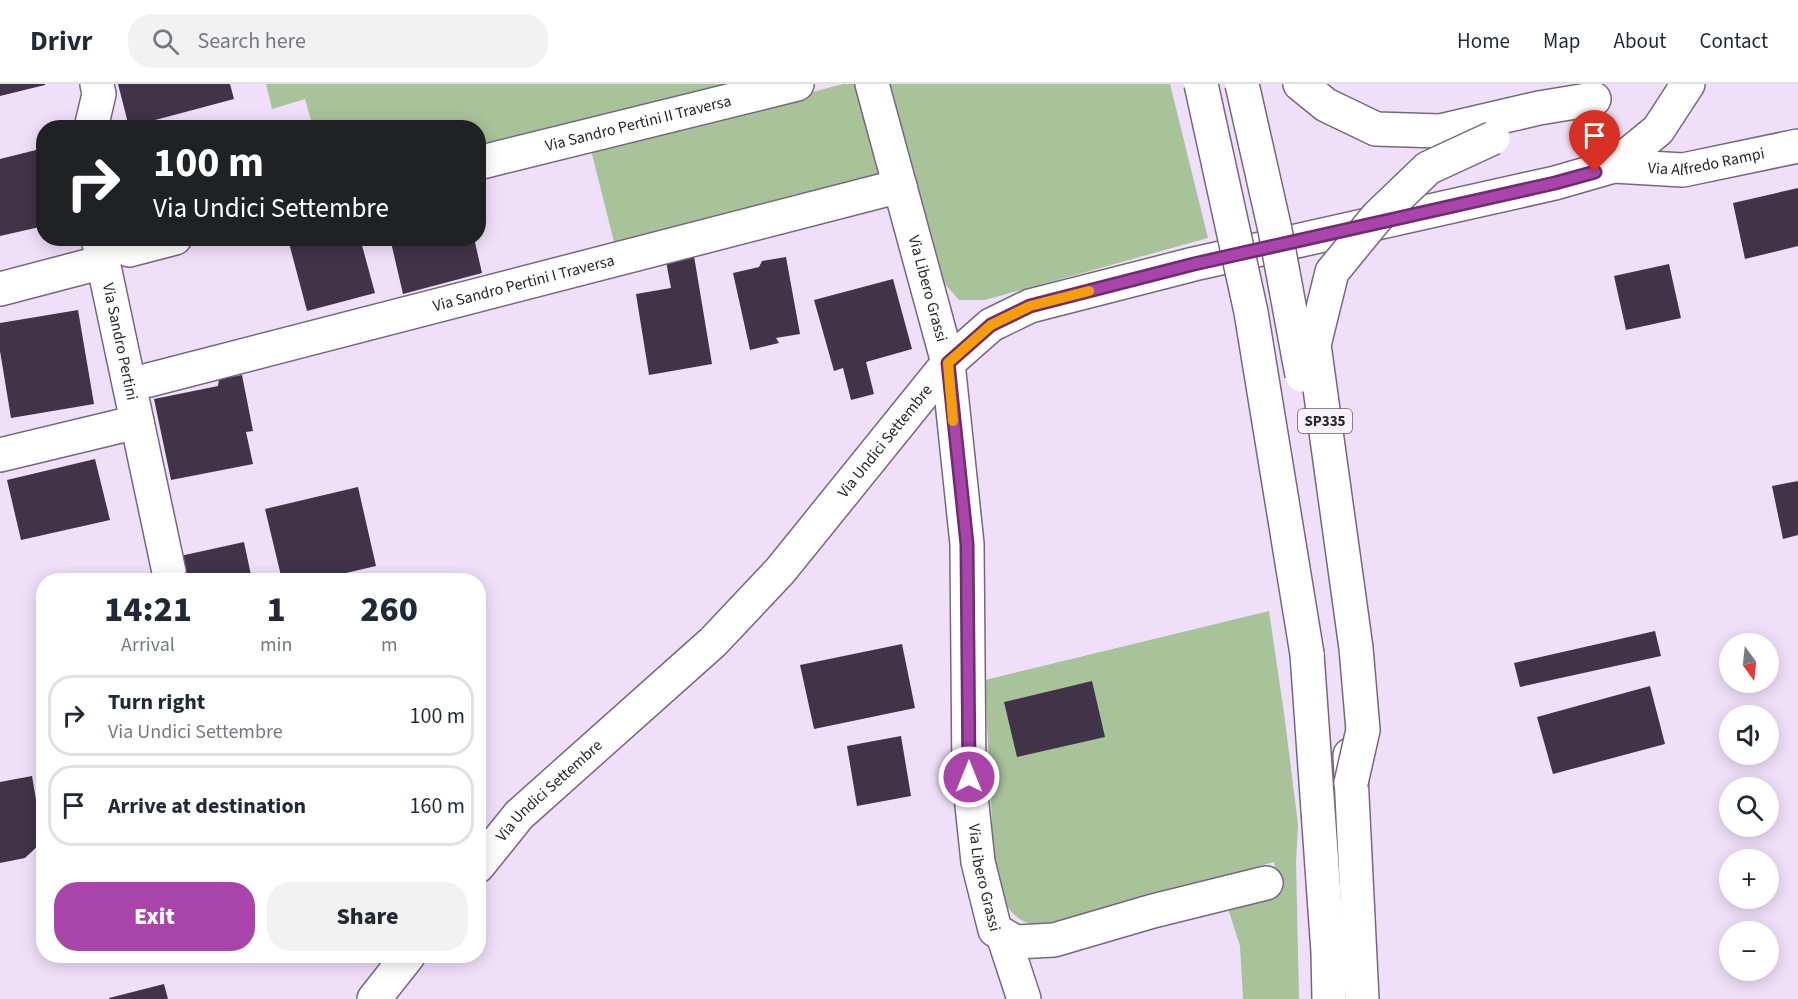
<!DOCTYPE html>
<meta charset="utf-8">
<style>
body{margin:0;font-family:"Source Sans 3",sans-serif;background:#f2f2f3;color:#1f2937;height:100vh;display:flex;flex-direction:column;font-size:22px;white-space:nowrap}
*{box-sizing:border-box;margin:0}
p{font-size:20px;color:#747a83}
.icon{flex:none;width:33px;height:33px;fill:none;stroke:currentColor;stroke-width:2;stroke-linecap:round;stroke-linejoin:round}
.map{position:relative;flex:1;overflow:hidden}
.drawer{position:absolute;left:36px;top:489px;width:450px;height:390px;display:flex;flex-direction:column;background:#fff;border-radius:24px;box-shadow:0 3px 15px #0003}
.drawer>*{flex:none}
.guide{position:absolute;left:36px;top:36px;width:450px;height:126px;border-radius:24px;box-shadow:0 3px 15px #0003;background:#202124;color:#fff;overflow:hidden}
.needle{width:39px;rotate:165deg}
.fabs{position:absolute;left:1719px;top:549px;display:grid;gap:12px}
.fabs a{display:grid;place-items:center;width:60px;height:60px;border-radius:50%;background:#fff;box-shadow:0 3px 15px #0003;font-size:30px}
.pin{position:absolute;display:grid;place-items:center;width:51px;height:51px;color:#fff;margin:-62px -26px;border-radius:50% 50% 50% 0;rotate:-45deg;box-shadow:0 0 6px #0007}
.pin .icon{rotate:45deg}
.me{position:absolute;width:66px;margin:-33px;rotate:0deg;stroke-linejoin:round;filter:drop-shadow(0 0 4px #0008)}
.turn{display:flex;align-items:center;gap:21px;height:126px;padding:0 18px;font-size:27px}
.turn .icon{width:78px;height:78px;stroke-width:2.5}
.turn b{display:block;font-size:42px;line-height:51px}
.eta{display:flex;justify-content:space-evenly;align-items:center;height:102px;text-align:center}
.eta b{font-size:36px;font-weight:800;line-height:42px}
.primary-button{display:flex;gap:12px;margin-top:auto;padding:12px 18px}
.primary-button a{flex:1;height:69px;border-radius:24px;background:#a945aa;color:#fff;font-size:24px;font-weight:800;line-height:69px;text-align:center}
.primary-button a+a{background:#f2f2f3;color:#1f2937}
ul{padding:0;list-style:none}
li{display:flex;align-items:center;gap:18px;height:81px;margin:0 12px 9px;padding:0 6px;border:3px solid #e0e1e3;border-radius:24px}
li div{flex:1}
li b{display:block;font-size:22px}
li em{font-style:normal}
header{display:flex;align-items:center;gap:36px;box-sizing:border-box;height:84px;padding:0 30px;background:#fff;border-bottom:2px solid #e0e1e3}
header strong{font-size:28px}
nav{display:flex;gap:33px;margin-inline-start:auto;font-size:21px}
.search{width:420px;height:54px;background:#f2f2f3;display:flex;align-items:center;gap:15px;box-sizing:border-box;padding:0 21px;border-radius:24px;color:#747a83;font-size:22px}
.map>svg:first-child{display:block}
</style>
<header>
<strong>Drivr</strong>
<div class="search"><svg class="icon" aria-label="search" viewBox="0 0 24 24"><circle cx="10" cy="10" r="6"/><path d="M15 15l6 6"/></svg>Search here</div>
<nav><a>Home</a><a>Map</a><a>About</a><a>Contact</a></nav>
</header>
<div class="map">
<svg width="1798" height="915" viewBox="0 0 1798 915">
<rect width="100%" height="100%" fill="#f0dff9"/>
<!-- green -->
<g fill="#a8c29a">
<polygon points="266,0 741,0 479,66 478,44 313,43 305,15 272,25"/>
<polygon points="843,0 861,0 887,94 615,162 591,66"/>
<polygon points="890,0 1170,0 1208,154 985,216 959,216 945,200"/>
<path d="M1269,527l15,102 14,111 -2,39 3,136h-56l-3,-53 -14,-44 52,-15 -4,-25 -231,66c-16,-4 -29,-9 -37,-24 -15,-27 -13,-70 -15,-100 -2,-41 -4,-83 -6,-124z"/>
</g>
<!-- building -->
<g fill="#413348">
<polygon points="0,0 45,0 45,1 0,12"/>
<polygon points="118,0 230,0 234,15 129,43"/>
<polygon points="282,36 283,44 253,44 253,43"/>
<polygon points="36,66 44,99 44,142 0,152 0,75"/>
<polygon points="1798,104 1798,162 1745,175 1733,119"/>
<polygon points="308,154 360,154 375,209 307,227 289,159"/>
<polygon points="390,154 474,154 482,189 403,210"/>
<polygon points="694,172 712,280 649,291 636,210 671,204 666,177"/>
<polygon points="786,173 800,250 776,254 779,259 750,266 733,189 759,183 762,177"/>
<polygon points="1669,180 1681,234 1626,246 1614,192"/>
<polygon points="893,195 912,265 866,278 874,310 851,316 843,284 834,287 814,216"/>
<polygon points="78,226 94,320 11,334 0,267 0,239"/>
<polygon points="242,291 253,347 246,348 253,380 171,396 154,315 218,302 219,295"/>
<polygon points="95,375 110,436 21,456 7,396"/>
<polygon points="1798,397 1798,451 1783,455 1772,402"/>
<polygon points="358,403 376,482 316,496 282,496 265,425"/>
<polygon points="244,458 252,496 176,496 171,474"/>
<polygon points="1655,547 1661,572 1520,603 1514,579"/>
<polygon points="902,560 915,624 814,645 800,581"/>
<polygon points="1092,597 1105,653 1017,673 1004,618"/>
<polygon points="1650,602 1665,660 1553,690 1537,633"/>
<polygon points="901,652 911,712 857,722 847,662"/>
<polygon points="32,692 43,757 25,774 0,779 0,698"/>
<polygon points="164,900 168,915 109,915 109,914"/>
</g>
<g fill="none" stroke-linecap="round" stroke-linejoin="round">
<!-- minor casing -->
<g stroke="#77677e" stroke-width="36">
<g id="minor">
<path id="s1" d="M872,0l76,279 19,181 2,233 9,85 17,68 20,12 39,-2 99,-29 113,-28"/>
<polyline points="91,44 99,10 97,0"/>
<path id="s2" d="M478,79l319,-79"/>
<path id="s3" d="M1614,82l69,4 115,-24"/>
<path id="s4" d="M98,154l71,334"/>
<polyline points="129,166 175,154"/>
<polyline points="0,205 103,178"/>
<path id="s5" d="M149,296l751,-194"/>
<polyline points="0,371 137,338"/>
<path id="s6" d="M478,782l41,-51 194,-173 67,-71 168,-208 43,-38 39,-19 164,-42 361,-81 59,-17 44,-36 30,-46"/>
<polyline points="1003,851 1024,915"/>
<polyline points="374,915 408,872"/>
</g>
</g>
<!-- highway casing -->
<g stroke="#77677e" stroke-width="36">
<g id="highway">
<polyline points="1300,0 1326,21 1376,45 1440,47 1539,24 1594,15"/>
<polyline points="1307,570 1328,868 1329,915"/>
<polyline points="1350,671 1362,915"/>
</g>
</g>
<!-- minor -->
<use href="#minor" stroke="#fff" stroke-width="33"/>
<!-- highway -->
<use href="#highway" stroke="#fff" stroke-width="33"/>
<!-- highway-bridge casing -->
<g stroke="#77677e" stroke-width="36" stroke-linecap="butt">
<g id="highway-bridge">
<polyline points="1201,0 1251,228 1307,570"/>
<polyline points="1242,0 1275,146 1302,291"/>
<polyline points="1351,699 1363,646 1356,564 1314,261 1332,188 1377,133 1428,84 1493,54"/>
</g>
</g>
<!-- highway-bridge -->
<use href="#highway-bridge" stroke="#fff" stroke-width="33"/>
</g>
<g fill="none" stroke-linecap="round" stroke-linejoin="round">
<!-- route casing -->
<g stroke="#6e2d6e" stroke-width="15">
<polyline id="route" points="969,693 967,460 948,279 991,241 1030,222 1194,180 1555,99 1595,88"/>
</g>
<!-- route -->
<use href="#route" stroke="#a945aa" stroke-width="10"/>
<!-- slow -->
<polyline stroke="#f59e0b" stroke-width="10" points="953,337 948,279 991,241 1030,222 1089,207"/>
</g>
<g text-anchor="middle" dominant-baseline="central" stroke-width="6" stroke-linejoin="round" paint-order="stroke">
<!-- shield labels -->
<rect fill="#f8f1fb" stroke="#68626b" stroke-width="1.5" x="1298" y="325" width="54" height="24" rx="4.5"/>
<g font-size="15" font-weight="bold" fill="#2a242d">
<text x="1325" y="337">SP335</text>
</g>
<!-- street labels -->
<g font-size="16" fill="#2a242d" stroke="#f8f1fb">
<text stroke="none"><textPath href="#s2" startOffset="165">Via Sandro Pertini II Traversa</textPath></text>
<text stroke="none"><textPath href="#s3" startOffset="93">Via Alfredo Rampi</textPath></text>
<text stroke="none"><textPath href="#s5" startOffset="387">Via Sandro Pertini I Traversa</textPath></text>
<text stroke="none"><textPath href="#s1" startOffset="212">Via Libero Grassi</textPath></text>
<text stroke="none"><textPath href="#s4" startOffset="106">Via Sandro Pertini</textPath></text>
<text stroke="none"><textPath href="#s6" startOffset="590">Via Undici Settembre</textPath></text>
<text stroke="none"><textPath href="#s6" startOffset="104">Via Undici Settembre</textPath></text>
<text stroke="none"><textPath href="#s1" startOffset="806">Via Libero Grassi</textPath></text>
</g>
</g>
</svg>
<div class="fabs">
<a><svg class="needle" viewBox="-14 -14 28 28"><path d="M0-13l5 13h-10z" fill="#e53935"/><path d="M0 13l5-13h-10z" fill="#747a83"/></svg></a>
<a><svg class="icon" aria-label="sound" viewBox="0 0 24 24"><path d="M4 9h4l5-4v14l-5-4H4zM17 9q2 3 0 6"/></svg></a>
<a><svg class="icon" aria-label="search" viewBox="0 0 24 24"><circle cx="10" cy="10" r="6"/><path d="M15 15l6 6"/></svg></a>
<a>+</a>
<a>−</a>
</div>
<div class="pin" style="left:1595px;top:88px;background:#d93025"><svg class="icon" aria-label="arrive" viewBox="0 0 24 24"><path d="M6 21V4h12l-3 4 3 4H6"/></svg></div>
<svg class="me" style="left:969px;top:693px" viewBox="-20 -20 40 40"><circle r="17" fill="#a945aa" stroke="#fff" stroke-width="3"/><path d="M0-11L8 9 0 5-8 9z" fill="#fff"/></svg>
<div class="guide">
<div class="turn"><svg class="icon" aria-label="right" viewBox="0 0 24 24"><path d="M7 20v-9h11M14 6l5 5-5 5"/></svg><div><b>100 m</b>Via Undici Settembre</div></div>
</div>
<section class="drawer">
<div class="eta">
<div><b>14:21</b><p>Arrival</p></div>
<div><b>1</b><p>min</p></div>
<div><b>260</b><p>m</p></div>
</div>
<ul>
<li><svg class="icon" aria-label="right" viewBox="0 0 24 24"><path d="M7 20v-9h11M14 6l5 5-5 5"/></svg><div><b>Turn right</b><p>Via Undici Settembre</p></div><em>100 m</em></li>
<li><svg class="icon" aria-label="arrive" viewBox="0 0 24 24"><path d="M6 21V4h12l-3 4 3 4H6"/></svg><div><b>Arrive at destination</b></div><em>160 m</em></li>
</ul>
<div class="primary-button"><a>Exit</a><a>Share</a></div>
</section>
</div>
